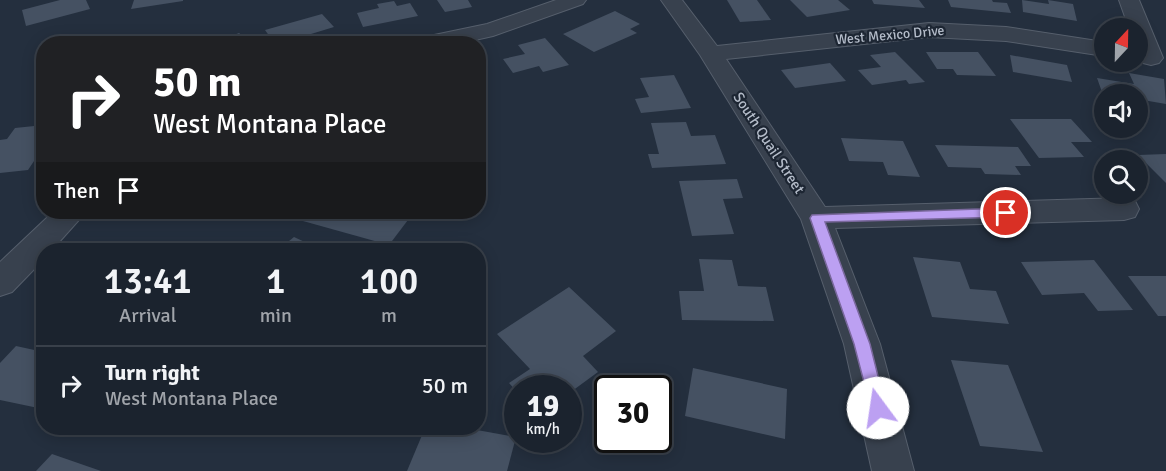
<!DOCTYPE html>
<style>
body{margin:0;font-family:Signika,sans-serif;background:#282f3a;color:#f1f3f6;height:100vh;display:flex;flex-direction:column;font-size:22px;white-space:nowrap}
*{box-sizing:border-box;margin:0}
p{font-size:20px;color:#a0a4aa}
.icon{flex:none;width:33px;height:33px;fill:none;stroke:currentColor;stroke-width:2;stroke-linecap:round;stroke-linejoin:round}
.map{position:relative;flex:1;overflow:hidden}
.side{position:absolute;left:36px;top:243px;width:450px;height:192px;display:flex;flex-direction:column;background:#1b232e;border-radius:24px;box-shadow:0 3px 15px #0003,0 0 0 2px #39404a}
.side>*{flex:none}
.guide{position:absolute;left:36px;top:36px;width:450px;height:183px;border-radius:24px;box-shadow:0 3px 15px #0003,0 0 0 2px #39404a;background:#202124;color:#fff;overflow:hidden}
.needle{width:39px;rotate:22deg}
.buttons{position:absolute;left:1094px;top:18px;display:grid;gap:12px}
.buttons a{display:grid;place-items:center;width:54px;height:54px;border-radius:50%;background:#1b232e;box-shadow:0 3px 15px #0003,0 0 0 2px #39404a;font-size:30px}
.speed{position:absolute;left:504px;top:375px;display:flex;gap:12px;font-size:30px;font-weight:700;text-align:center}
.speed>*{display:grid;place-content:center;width:78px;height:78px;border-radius:50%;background:#1b232e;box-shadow:0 3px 15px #0003,0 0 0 2px #39404a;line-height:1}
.speed small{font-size:15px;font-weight:400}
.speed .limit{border:3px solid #111;border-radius:9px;background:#fff;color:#111}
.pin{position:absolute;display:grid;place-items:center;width:51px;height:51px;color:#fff;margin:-26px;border:3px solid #fff;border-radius:50%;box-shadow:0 2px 6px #0007}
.me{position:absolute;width:66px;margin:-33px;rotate:346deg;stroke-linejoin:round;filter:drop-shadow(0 0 4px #0008)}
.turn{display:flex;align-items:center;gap:21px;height:126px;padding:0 18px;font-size:27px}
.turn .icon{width:78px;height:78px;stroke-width:2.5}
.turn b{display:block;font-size:42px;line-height:51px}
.then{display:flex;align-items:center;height:57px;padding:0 18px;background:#0003;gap:12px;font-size:22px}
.eta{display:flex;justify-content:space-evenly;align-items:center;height:102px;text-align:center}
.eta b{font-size:36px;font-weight:600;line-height:42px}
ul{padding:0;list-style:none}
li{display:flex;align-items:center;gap:18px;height:78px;padding:0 18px;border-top:2px solid #39404a}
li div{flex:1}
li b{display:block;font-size:22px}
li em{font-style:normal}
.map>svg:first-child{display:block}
</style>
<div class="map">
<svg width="1166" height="471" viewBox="0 0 1166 471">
<rect width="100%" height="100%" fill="#242f3e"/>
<!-- building -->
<g fill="#455162">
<polygon points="60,0 86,0 90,9 26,26 22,10"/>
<polygon points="134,0 183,0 183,1 131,9"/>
<polygon points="437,0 468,0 472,7 445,12"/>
<polygon points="727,0 757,0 771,20 740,22"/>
<polygon points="790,0 838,0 850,10 807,17"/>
<polygon points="872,0 919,0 925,8 874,4"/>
<polygon points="948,0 992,0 993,2 1007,3 1011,13 951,7"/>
<polygon points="1022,0 1049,4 1048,0 1073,4 1077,21 1023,12"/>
<polygon points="394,1 397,6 410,3 418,16 363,27 357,13 379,8 377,4"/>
<polygon points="615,11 640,24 630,29 637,33 594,52 563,34"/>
<polygon points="322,14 334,27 311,34 317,41 309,44 275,44 265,30"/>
<polygon points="239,33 253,44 198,44 216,36 221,40"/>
<polygon points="545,38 569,65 543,72 539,66 513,73 503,59 525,54 518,45"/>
<polygon points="895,52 925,82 909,84 906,80 872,85 858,70 881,67 870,55"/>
<polygon points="926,52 978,52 996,76 957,75 953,69 937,69"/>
<polygon points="1010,55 1067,65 1072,82 1013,72"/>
<polygon points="830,63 846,81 795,88 781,70"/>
<polygon points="1129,73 1164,79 1166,104 1137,99 1137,94 1102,92 1097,78 1134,84"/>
<polygon points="674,75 691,108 641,113 635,99 649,97 640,78"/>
<polygon points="1010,119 1071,119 1092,142 1071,142 1084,157 1039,158"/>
<polygon points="686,122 691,136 715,135 726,164 652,168 648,154 659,154 651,123"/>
<polygon points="44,125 44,146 28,170 0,173 0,140 7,139 15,128"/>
<polygon points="841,138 903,141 920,177 888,175 883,162 849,161"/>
<polygon points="935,145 1018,147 1031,166 1015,166 1021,175 985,174 981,168 948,167"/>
<polygon points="1166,154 1166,183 1138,155"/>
<polygon points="737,179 743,198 723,199 734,234 692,236 679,181"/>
<polygon points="289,212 414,212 389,245 285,216"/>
<polygon points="294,237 322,250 278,250"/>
<polygon points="913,257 960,262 970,289 996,291 1009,324 932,317"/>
<polygon points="699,259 732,260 738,286 766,287 774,321 682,320 679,291 704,291"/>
<polygon points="1094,260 1133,310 1098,311 1084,293 1042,295 1021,262"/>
<polygon points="1128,276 1166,276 1166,316 1158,316"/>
<polygon points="569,287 616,331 583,356 598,372 568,394 568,388 518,388 518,393 509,383 530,369 497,334"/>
<polygon points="16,346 39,351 44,346 43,409 0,400 0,363"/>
<polygon points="951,360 1008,365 1043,452 980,446"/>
<polygon points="693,368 787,389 785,439 685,416"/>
<polygon points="425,428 466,428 516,437 507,471 407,471"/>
<polygon points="52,454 101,471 36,471"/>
</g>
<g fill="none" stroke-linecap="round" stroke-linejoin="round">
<!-- minor casing -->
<g stroke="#565f6c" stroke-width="2">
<g id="minor">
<polygon points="556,0 586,0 583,4 493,36 457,44 412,44 415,39 487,24"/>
<polygon points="661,0 682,0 717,46 929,23 1006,27 1104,42 1104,56 1006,41 929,37 726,59 825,207 1124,198 1135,201 1139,209 1135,217 1124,220 835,228 880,344 914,471 872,471 844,344 801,219 700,55"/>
<path d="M1119,0h20l24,58 -4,5 -8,2 -8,-2c-8,-11 -6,-22 -6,-35h-8z"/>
<polygon points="53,212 86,212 52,250 44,250 44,259 12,292 0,296 0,262"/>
</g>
</g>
<!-- minor -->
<use href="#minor" fill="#38414e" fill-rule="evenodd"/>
</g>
<!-- route -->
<polygon fill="#bca0f2" stroke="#7a689d" stroke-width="1.5" points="1006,208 1012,213 1006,217 825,222 870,344 886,408 884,413 878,415 872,413 854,344 810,218 812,215"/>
<g text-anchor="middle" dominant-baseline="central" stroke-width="4.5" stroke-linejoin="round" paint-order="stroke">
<!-- far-street labels -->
<g font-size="14" fill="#b4bcc9" stroke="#1d2633">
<text transform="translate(890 35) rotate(-5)">West Mexico Drive</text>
</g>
<!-- street labels -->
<g font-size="15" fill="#b4bcc9" stroke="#1d2633">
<text transform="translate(769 143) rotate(57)">South Quail Street</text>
</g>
</g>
</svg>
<div class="buttons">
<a><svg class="needle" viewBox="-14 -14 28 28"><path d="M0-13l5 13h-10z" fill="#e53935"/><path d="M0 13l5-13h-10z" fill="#a0a4aa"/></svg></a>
<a><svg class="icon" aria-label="sound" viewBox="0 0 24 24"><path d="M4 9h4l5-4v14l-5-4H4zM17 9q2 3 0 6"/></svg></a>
<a><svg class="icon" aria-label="search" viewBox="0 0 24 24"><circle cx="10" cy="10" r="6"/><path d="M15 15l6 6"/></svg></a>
</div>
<div class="speed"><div>19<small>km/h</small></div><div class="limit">30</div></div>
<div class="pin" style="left:1006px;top:213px;background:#d93025"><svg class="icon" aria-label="arrive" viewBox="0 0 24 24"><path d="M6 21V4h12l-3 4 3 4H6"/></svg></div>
<svg class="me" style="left:878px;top:408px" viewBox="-20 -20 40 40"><circle r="19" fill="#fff"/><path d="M0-13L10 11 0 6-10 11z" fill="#bca0f2"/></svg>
<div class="guide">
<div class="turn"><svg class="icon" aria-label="right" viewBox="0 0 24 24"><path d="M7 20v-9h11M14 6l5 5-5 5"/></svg><div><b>50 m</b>West Montana Place</div></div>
<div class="then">Then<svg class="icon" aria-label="arrive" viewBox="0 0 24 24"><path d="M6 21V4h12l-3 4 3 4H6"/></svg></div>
</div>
<section class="side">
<div class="eta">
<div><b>13:41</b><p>Arrival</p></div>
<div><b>1</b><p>min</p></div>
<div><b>100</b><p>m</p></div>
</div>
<ul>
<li><svg class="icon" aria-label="right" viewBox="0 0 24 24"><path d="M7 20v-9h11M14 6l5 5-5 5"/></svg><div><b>Turn right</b><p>West Montana Place</p></div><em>50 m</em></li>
</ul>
</section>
</div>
